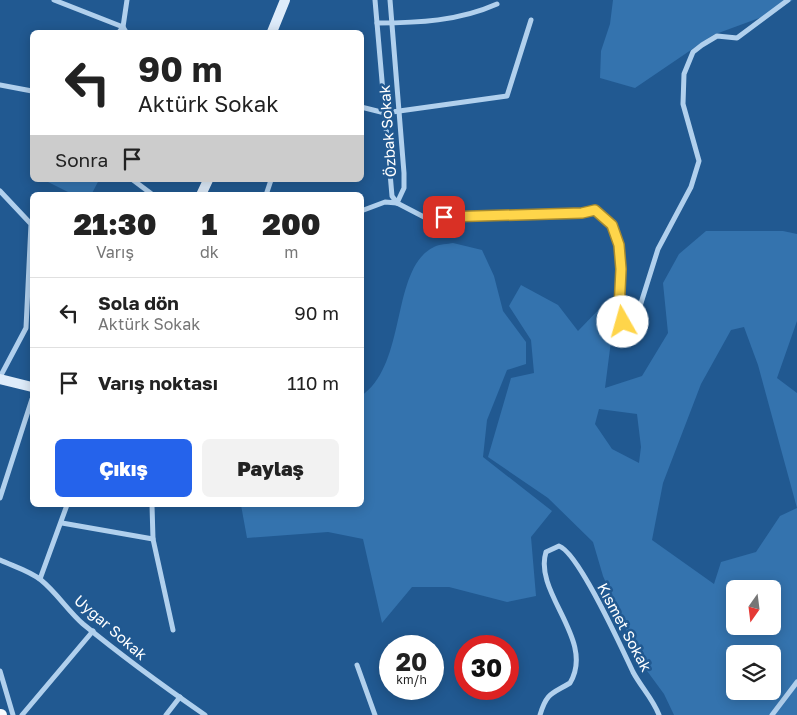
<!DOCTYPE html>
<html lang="tr">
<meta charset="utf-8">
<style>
body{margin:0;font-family:"Golos Text",sans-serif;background:#f2f2f2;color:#222;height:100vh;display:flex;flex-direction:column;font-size:19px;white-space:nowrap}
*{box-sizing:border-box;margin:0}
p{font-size:16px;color:#767676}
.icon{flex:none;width:28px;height:28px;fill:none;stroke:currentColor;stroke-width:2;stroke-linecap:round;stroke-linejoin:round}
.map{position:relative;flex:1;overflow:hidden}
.sheet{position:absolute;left:30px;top:192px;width:334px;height:315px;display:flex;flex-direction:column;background:#fff;border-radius:8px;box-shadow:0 2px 12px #0003}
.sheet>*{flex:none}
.banner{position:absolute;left:30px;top:30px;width:334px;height:152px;border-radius:8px;box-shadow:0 2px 12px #0003;background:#fff;color:#222;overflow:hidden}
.needle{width:32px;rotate:194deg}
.fabs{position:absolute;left:726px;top:580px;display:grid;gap:10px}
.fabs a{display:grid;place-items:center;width:55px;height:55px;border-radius:8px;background:#fff;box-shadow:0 2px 12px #0003;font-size:25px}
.speed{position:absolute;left:379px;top:635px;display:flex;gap:10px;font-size:25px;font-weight:700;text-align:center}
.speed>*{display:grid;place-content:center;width:65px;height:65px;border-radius:50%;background:#fff;box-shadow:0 2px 12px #0003;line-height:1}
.speed small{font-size:12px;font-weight:400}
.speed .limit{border:8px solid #d22;background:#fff;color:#111}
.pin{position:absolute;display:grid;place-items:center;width:42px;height:42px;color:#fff;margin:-21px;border-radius:10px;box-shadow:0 2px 8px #0006}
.me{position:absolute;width:55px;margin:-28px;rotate:353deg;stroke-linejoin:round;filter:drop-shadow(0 0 4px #0008)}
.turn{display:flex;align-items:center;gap:18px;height:105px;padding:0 25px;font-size:22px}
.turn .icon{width:65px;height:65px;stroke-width:2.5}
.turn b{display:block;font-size:35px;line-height:42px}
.then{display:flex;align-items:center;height:48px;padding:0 25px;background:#0003;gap:10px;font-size:19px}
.eta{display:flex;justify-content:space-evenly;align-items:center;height:85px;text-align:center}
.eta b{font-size:30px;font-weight:800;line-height:35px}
.cta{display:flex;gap:10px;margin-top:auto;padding:10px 25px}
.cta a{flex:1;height:58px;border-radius:8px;background:#2563eb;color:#fff;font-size:20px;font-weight:800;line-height:58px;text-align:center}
.cta a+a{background:#f2f2f2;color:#222}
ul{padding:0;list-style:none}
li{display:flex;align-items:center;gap:15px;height:70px;padding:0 25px;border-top:1px solid #e0e0e0}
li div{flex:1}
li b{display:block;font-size:19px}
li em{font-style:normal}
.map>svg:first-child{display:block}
</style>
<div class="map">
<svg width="797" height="715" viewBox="0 0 797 715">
<rect width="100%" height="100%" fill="#215991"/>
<!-- green -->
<g fill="#3473ae" fill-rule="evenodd">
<polygon points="613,0 793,0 770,14 713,35 635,88 600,78 601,51 610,24"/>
<polygon points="44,180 99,180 91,195 74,195"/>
<path d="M706,231h77l14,3v87l-20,57 20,15v322h-123l-10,-21 -25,-34 -36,-84 -10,-34 -45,-44 -60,-41 23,-79 23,-5 -3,-33 -22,-34 12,-21 37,20 20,26 28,-29 5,39 -6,47 37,-12 26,-43 -5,-50 16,-29zM744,327l14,38 39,143 -17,8 -24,36 -35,10 -7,22 -62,-44 11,-57 38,-99 30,-54zM599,409l38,5 4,33 -2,16 -27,-14 -17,-25zM735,589h37v37h-37zM735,654h37v37h-37z"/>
<path d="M453,243l29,7 12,26 9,35 23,31v22l-19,6 -20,50 -4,37 69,54 -21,26 5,59 -29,6 -58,-15h-37l-30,36 -19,-84 -35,-7 -81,6 -6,-33h120v-109c47,-31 29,-128 73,-149 5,-3 14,-3 19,-4z"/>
</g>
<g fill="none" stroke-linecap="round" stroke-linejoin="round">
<!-- street -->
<g stroke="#b1d0ed" stroke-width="5">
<polyline points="54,0 123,27 126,32"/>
<polyline points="375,0 392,196 397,203 404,188 404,173 390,0"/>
<path d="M377,23c41,0 82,-2 120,-19"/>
<polyline points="119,32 123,27 127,0"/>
<polyline points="0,85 32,91"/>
<polyline points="361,107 385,113 507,96 531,20"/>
<polyline points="133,180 153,195"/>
<polyline points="0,191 31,224 26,328 0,377"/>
<polyline points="266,195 271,180"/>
<polyline points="361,211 385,202 397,203 424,217 581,213 595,210 612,225 619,245 621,269 619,310 623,322 636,319 658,249 691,187 699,161 683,104 684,74 693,52 702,45 717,36 737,38 788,0"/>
<polyline points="0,498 32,399"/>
<polyline points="152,505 153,539 173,630"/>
<polyline points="62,523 153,539"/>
<path d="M0,560c13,6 30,11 41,20 16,13 27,31 42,44 39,32 80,62 122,91"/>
<polyline points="40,579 67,505"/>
<polyline points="357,665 375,715"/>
<polyline points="0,671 13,715"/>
<polyline points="22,715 93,631"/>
<polyline points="166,715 180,697"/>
<path d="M540,715c7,-23 12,-21 30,-32 26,-43 -37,-90 -24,-131l13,-6c20,7 63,103 74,126 8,15 20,27 26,43"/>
<polyline points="772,715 797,682"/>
</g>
<!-- secondary -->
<g stroke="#deecfa" stroke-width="10">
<polyline points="272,32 285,0"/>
<polyline points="201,195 208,180"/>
<polyline points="0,379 32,387"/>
</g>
<!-- primary -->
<polyline stroke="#f8fbff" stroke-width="12" points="0,715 1,715"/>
</g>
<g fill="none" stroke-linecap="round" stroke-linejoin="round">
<!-- route casing -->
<g stroke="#a68a30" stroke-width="12">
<polyline id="route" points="444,217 582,213 595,210 612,225 619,245 621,269 619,310 623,322"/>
</g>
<!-- route -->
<use href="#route" stroke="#ffd54a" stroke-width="9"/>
</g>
<g text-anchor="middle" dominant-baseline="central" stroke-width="5" stroke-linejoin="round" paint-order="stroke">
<!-- street labels -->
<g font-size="15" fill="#fff" stroke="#215991">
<text transform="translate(387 131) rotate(-94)">Özbak Sokak</text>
<text transform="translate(111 627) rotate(41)">Uygar Sokak</text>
<text transform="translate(625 627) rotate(62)">Kısmet Sokak</text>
</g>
</g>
</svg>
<div class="fabs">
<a><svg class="needle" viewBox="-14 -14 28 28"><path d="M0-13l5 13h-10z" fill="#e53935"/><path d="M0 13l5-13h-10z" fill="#767676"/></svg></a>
<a><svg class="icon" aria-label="layers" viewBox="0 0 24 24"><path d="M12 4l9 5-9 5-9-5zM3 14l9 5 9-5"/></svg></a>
</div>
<div class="speed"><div>20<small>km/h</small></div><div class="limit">30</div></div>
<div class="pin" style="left:444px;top:217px;background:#d93025"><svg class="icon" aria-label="arrive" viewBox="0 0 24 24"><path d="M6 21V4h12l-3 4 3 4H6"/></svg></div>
<svg class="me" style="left:623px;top:322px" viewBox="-20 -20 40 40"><circle r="19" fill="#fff"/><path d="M0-13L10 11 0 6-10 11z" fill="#ffd54a"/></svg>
<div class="banner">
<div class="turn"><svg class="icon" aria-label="left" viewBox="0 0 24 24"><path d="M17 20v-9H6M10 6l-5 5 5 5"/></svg><div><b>90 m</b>Aktürk Sokak</div></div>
<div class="then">Sonra<svg class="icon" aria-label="arrive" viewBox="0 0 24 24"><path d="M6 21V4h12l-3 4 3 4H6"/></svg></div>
</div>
<section class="sheet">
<div class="eta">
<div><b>21:30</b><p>Varış</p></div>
<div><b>1</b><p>dk</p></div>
<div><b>200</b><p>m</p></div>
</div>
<ul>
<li><svg class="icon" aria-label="left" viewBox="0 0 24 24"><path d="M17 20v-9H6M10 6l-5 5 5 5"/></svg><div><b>Sola dön</b><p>Aktürk Sokak</p></div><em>90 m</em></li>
<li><svg class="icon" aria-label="arrive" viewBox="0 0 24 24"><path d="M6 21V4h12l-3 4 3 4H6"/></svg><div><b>Varış noktası</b></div><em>110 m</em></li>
</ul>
<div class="cta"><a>Çıkış</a><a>Paylaş</a></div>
</section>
</div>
